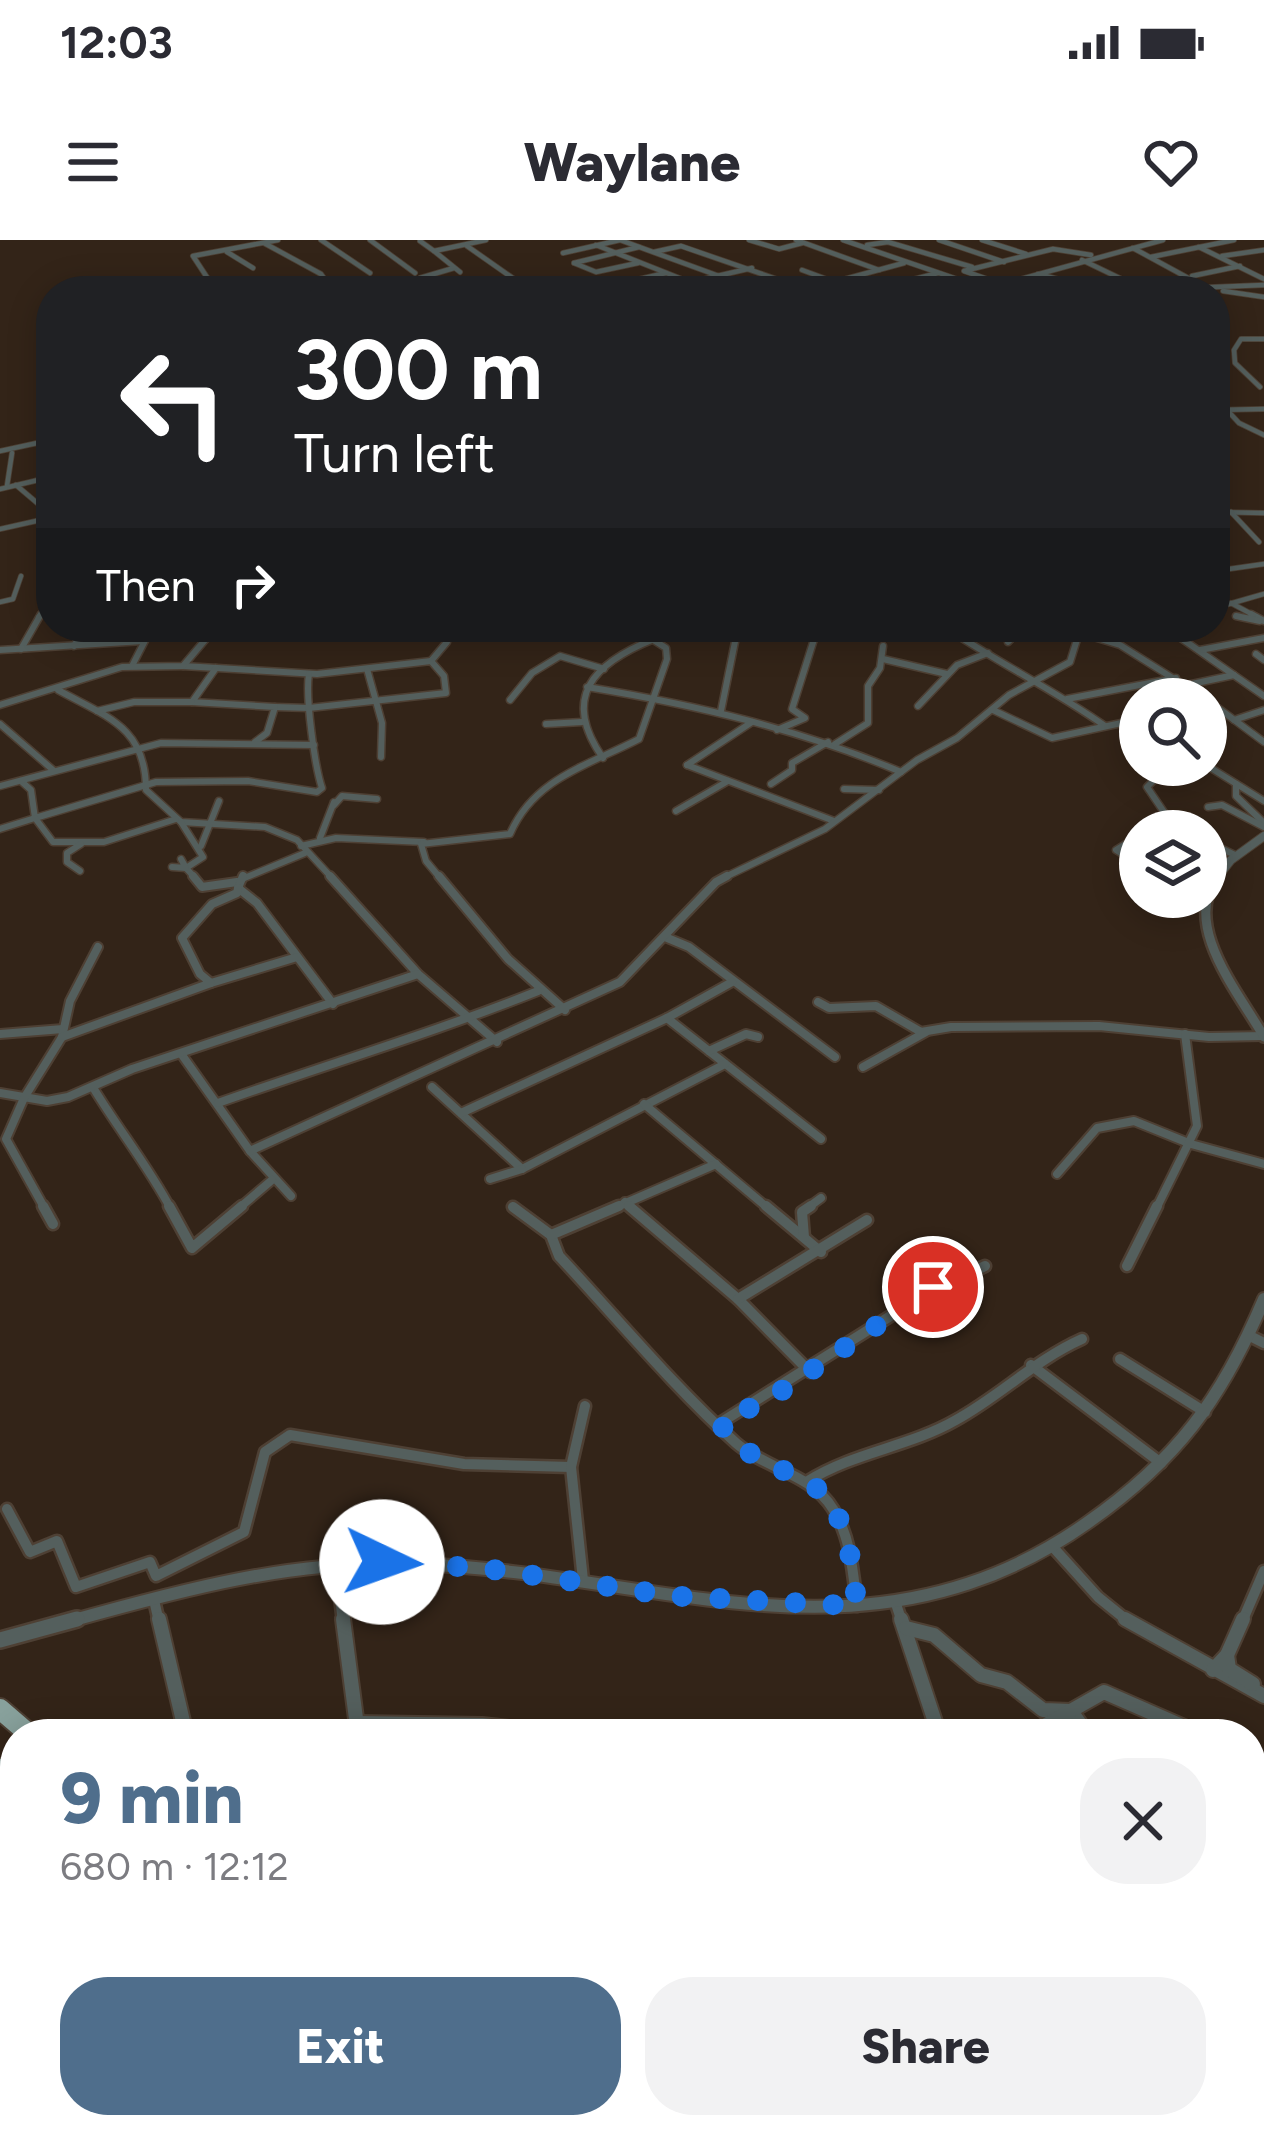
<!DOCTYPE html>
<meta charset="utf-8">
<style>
body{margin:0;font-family:Figtree,sans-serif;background:#f2f2f3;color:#2b2b33;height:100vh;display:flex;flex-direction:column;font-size:45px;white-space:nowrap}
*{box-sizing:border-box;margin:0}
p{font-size:39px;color:#7c7c81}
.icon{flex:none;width:66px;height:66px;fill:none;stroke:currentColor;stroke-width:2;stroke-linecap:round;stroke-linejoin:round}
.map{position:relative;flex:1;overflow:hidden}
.sheet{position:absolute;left:0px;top:1479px;width:1266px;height:420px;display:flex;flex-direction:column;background:#fff;border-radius:48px 48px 0 0;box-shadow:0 6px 30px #0003}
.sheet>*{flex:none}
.guide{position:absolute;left:36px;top:36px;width:1194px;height:366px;border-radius:48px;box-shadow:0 6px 30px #0003;background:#202124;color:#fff;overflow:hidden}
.fabs{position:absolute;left:1119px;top:438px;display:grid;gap:24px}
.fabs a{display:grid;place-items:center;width:108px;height:108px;border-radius:50%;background:#fff;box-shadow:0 6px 30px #0003;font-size:60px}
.pin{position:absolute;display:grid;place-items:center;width:102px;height:102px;color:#fff;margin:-51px;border:6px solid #fff;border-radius:50%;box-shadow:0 3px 12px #0007}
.me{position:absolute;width:132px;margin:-66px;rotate:93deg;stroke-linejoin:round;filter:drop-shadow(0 0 9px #0008)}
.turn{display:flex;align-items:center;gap:42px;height:252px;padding:0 60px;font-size:54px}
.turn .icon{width:156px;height:156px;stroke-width:2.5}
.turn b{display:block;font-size:84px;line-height:102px}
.then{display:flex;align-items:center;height:114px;padding:0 60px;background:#0003;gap:24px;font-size:45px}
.round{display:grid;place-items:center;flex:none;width:126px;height:126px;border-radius:48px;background:#f2f2f3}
.summary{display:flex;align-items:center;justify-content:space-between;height:204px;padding:0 60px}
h1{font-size:72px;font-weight:800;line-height:90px;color:#4f6e8c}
.cta{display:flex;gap:24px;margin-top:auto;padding:24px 60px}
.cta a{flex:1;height:138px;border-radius:48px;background:#4f6e8c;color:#fff;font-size:48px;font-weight:800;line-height:138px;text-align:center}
.cta a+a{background:#f2f2f3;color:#2b2b33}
.status{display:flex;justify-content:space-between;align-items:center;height:84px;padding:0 60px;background:#fff;direction:ltr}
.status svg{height:33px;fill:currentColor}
header{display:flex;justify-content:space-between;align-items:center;height:156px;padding:0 60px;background:#fff;font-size:54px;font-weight:800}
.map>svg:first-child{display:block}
</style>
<div class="status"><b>12:03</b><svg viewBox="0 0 49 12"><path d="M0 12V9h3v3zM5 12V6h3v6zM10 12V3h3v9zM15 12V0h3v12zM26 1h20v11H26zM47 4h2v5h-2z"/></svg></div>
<header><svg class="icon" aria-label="menu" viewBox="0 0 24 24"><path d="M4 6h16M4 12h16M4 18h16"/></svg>Waylane<svg class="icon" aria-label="heart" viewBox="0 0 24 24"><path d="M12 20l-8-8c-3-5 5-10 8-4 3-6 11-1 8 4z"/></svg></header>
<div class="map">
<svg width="1264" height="1899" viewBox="0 0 1264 1899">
<rect width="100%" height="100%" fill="#332418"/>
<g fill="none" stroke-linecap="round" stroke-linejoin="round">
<!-- minor-far4 casing -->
<g stroke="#4e4034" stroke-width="6">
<g id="minor-far4">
<polyline points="321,0 370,33"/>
<polyline points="370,0 415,33"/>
<polyline points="620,0 760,51"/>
<polyline points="749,0 779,9 802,3"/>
<polyline points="796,0 879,30"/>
<polyline points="843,0 986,49"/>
<polyline points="939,0 1004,22"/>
<polyline points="982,0 1026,14"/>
<polyline points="420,1 434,11 486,0"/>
<polyline points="264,3 321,34 333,51"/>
<polyline points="596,5 712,51"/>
<polyline points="867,5 888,2 972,27"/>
<polyline points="467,6 524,46"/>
<polyline points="1199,7 1264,39"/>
<polyline points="1133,8 1201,45"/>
<polyline points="434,11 460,32"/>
<polyline points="227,12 253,28"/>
<polyline points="654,12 681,6 811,51"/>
<polyline points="563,13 620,0"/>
<polyline points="1222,16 1264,10"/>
<polyline points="1151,17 1234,0"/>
<polyline points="1082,20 1136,46"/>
<polyline points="574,23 596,32 638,23"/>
<polyline points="574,23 639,7"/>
<polyline points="802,30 859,51"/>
<polyline points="1038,34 1104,51"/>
<polyline points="1192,36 1240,26"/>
<polyline points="834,42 904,23"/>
<polyline points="999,43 964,31 1053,9 1091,15"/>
<polyline points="428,47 420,38 454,28"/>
<polyline points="216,51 193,16 278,0"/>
<polyline points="641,51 622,43 666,33"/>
<polyline points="652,51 752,28"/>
<polyline points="868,51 938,33"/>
<polyline points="977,51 1163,0"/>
<polyline points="1116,51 1264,45"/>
<polyline points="1223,51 1264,57"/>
<polyline points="1260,147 1235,123 1234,110 1241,99 1264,99"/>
<polyline points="1215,170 1264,169"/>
<polyline points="1227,170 1239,183 1264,195"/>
<polyline points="0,211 51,200"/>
<polyline points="16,245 49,273"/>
<polyline points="7,246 12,213"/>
<polyline points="0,249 51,237"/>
<polyline points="1215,258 1220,261 1215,264"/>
<polyline points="1215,272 1264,273"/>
<polyline points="1231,272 1259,302"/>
<polyline points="0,289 45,279 51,273"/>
<polyline points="1215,331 1264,324"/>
<polyline points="0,362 13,359 21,336"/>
<polyline points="1231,363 1257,377"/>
<polyline points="1215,368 1264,354"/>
<polyline points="1236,376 1241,377"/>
<polyline points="38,377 51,364"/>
</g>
</g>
<!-- minor-far3 casing -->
<g stroke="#4e4034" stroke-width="9">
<g id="minor-far3">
<polyline points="1251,374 1264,381"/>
<polyline points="1236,376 1260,381"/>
<path d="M945,387c53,36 108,62 160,99"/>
<polyline points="1061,387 1120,405 1206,459"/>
<polyline points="1165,387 1264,456"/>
<polyline points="1108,397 1153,387"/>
<polyline points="1008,402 1023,387"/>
<polyline points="74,406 85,387"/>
<polyline points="21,409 41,374"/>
<polyline points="0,410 143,401"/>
<polyline points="1200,410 1264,398"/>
<polyline points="1256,414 1264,420"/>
<polyline points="883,419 947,434"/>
<polyline points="431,421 447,402 442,387"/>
<polyline points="132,426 152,387"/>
<polyline points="183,426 317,434 431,421 444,436 446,453 309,468 275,467"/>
<polyline points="216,428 192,462 275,467 267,493 255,502"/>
<polyline points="367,429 382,483 381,517"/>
<polyline points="1187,445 1234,435"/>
<path d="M587,447c109,18 212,42 314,85"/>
<path d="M58,450c49,27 88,37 88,100l35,32 84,5 32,13 36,39"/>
<polyline points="1067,459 1176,438"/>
<polyline points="1206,459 1264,502"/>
<polyline points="510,460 532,433 560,416 604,429"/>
<polyline points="0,465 122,427 183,426 216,387"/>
<polyline points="918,466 957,425 988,413"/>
<polyline points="993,470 1052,498 1140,479"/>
<polyline points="97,471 134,462 192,462"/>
<polyline points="721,471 738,387"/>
<polyline points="1234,480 1264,470"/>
<polyline points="0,484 53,530"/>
<polyline points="546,484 582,482"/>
<polyline points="777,490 805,478 792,469 816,393"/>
<polyline points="835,504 868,483 868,446 880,428 883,406"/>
<path d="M603,518c-43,-61 -9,-95 51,-119"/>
<polyline points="687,525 834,581"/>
<polyline points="687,525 752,482"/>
<polyline points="1169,525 1147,547 1168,578 1187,591"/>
<polyline points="1206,525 1264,561"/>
<path d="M21,541l10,9 4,28 121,-36 92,-1 69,11 5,-4c-7,-21 -17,-91 -13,-114"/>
<polyline points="771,544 792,530 792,523 828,502"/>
<polyline points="1236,544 1236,556 1264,583"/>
<polyline points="0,546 161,503 314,505"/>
<polyline points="844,549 879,550"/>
<polyline points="334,565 342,556 377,559"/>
<polyline points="1208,567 1222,565 1264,587"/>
<polyline points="676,571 728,541"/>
<polyline points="181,582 203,617 186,628 196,639"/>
<polyline points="0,589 35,578 53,602 104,602 176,579"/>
<polyline points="1160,591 1165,574"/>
<polyline points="1140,595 1116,610 1140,625"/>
<polyline points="320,598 334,562"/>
<polyline points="1206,601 1237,616"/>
<polyline points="201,606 219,561"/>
<polyline points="301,606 336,598 424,602"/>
<polyline points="172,627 186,628 181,619"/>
<polyline points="80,631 67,622 67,613 81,604"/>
<polyline points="242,639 305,613"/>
<path d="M441,639l-15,-18 -5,-17 89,-10c24,-56 79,-69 129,-95l28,-80 -1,-11 -33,-21"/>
<polyline points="721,639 825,589 917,520 957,498 1009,455 1070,422 1080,390"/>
</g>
</g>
<!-- minor-far2 casing -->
<g stroke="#4e4034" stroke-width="12">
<g id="minor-far2">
<polyline points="193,636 202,647 237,642"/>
<polyline points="243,636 238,648 257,663 333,764"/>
<polyline points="330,636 418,734 497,802"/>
<polyline points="439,636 508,719 565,770"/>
<polyline points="1189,657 1207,663"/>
<polyline points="665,697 689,707 835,817"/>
<polyline points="211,743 297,717"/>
<polyline points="818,762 829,768 876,766 921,792 951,787 1099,786 1209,797 1264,796"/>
<polyline points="667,778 821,899"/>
<polyline points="0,794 63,789"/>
<polyline points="62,797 70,761 98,707"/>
<polyline points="709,811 746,794 758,797"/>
<polyline points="182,815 250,911 291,956"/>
<polyline points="863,827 926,792"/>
<polyline points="432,847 522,929 725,824"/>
<path d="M94,849c25,41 54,77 77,120"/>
<polyline points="0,853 47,861 68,857 132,829 418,734"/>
<path d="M218,863c107,-38 215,-70 320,-112"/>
<polyline points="644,864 769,969"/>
<polyline points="461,873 667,778 732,742"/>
<polyline points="250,911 620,742 716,642 727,636"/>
<polyline points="1057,934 1097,888 1134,881 1191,904 1264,924"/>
<polyline points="490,939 522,929"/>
<polyline points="625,962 633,969"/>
<polyline points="45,969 6,899 24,858 62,797 211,743 200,734 182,698 212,664 237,653 238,648"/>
<polyline points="238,969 272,940"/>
<polyline points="612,969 716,924"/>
<polyline points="806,969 821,958"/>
<polyline points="1156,969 1197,886 1185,794"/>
</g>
</g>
<!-- minor-far1 casing -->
<g stroke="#4e4034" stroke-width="15">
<g id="minor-far1">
<polyline points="43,966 53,984"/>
<polyline points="169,966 192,1008 242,966"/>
<polyline points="629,966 738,1059 810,1132"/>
<polyline points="766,966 821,1012"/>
<path d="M513,967l38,28 8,21c58,62 114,130 177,187 30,26 76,31 97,66 18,28 20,64 24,97"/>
<polyline points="551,995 619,966"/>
<polyline points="804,997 802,972 811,966"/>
<polyline points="1127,1026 1157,966"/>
<polyline points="738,1059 867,980"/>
<polyline points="1248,1095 1264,1103"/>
<polyline points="1120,1119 1205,1172"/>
<polyline points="1031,1125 1161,1223"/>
<polyline points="720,1183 916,1060 985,1026"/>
<path d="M808,1241c46,-29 101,-34 148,-61 44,-24 79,-60 126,-81"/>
<polyline points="7,1269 30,1312 57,1301 76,1347 150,1322 156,1336 244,1292 265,1212 290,1195 464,1224 571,1227"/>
<polyline points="1052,1306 1098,1357 1129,1382"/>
<polyline points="336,1325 343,1382"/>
<polyline points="583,1340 571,1227 585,1166"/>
<polyline points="154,1360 159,1382"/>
<polyline points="896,1364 902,1382"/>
<polyline points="1242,1382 1264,1331"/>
</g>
</g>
<!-- minor casing -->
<g stroke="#4e4034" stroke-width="18">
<g id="minor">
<polyline points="159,1379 186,1494"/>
<polyline points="343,1379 358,1494"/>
<polyline points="901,1379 939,1494"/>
<polyline points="1125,1379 1264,1456"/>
<polyline points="906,1388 934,1395 981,1435 1007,1442 1043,1470 1071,1471 1087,1494"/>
<polyline points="1227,1415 1229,1429 1253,1444"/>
<polyline points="1213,1430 1227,1415 1243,1379"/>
<polyline points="356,1483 482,1485 564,1494"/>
<polyline points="1030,1494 1104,1452 1200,1494"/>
<polyline points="1251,1525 1264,1533"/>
<polyline points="1251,1644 1264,1655"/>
<polyline points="1202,1884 1217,1899"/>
</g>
</g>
<!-- tertiary-far3 casing -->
<g stroke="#4e4034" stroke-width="10">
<polyline id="tertiary-far3" points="1216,639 1231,620 1264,596"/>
</g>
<!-- tertiary-far2 casing -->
<g stroke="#4e4034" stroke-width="14">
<path id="tertiary-far2" d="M1218,636c-38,49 22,118 46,161"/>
</g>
<!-- tertiary-far1 casing -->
<g stroke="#4e4034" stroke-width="16">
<path id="tertiary-far1" d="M67,1382c114,-32 228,-63 348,-58 239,8 452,114 672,-41 89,-62 135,-124 177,-224"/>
</g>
<!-- tertiary casing -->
<g stroke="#4e4034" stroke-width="20">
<polyline id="tertiary" points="0,1400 77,1379"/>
</g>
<!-- trunk casing -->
<g stroke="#4e4034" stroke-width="24">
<g id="trunk">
<polyline points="0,1469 29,1494"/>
<polyline points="0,1529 15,1543"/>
<polyline points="400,1884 416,1899"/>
<polyline points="484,1884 502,1899"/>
</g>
</g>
<!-- minor-far4 -->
<use href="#minor-far4" stroke="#545f5d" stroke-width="4.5"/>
<!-- minor-far3 -->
<use href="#minor-far3" stroke="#545f5d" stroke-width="6"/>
<!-- minor-far2 -->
<use href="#minor-far2" stroke="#545f5d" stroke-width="8"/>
<!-- minor-far1 -->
<use href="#minor-far1" stroke="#545f5d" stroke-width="10"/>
<!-- minor -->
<use href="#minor" stroke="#545f5d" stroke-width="14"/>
<!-- tertiary-far3 -->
<use href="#tertiary-far3" stroke="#545f5d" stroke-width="8"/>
<!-- tertiary-far2 -->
<use href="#tertiary-far2" stroke="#545f5d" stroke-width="9"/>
<!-- tertiary-far1 -->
<use href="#tertiary-far1" stroke="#545f5d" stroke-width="12"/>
<!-- tertiary -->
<use href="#tertiary" stroke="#545f5d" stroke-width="15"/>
<!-- trunk -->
<use href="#trunk" stroke="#88a19c" stroke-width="20"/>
</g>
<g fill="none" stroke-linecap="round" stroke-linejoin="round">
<!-- route -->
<path stroke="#1a73e8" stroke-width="21" stroke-dasharray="0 37.8" d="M382,1322l101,6 191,28 183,10c-5,-42 -9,-104 -53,-126 -32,-16 -63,-24 -84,-57l57,-29 156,-107"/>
</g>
</svg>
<div class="fabs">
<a><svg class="icon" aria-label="search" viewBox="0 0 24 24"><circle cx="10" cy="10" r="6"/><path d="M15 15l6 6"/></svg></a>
<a><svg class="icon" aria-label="layers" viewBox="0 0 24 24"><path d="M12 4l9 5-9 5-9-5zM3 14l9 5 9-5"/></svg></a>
</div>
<div class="pin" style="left:933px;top:1047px;background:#d93025"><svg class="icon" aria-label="arrive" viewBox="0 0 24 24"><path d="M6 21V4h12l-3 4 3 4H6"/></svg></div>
<svg class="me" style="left:382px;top:1322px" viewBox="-20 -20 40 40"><circle r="19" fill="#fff"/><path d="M0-13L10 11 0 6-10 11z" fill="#1a73e8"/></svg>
<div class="guide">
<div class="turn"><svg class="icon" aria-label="left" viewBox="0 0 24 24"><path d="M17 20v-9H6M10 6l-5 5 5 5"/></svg><div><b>300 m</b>Turn left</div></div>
<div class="then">Then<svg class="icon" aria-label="right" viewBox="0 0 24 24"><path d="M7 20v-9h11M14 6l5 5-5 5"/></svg></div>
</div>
<section class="sheet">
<div class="summary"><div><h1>9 min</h1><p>680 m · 12:12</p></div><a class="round"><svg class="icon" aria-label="close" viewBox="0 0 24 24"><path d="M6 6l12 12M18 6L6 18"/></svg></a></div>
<div class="cta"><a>Exit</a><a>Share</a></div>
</section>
</div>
